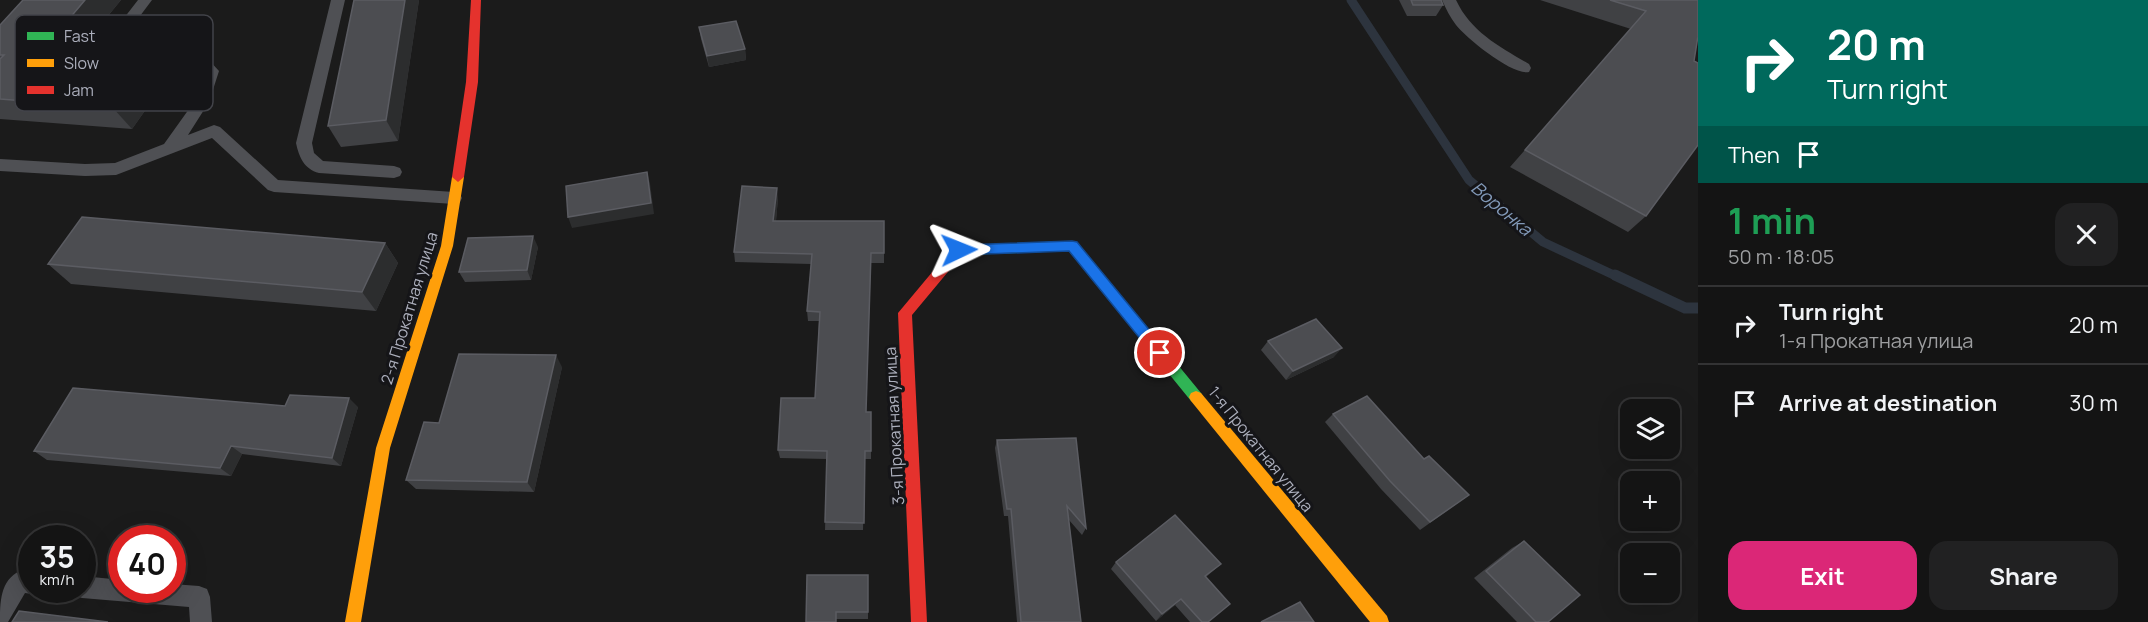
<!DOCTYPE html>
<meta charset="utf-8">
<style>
body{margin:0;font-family:Manrope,sans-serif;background:#212122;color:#f1f3f6;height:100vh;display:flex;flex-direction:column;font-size:22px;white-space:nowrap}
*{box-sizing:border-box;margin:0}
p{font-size:20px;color:#9d9ea0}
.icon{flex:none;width:33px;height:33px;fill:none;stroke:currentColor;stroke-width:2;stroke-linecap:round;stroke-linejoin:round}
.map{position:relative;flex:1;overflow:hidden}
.panel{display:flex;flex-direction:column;background:#141414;width:450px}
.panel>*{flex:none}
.guide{background:#00695c;color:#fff;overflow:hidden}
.fabs{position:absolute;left:1620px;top:399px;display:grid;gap:12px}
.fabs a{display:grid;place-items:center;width:60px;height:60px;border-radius:12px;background:#141414;box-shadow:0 6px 24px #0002,0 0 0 2px #333334;font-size:30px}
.speed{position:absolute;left:18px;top:525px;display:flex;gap:12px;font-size:30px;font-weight:700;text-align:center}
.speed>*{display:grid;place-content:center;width:78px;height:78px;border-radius:50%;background:#141414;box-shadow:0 6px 24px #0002,0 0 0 2px #333334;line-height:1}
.speed small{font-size:15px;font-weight:400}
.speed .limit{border:9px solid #d22;background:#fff;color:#111}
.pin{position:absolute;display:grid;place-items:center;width:51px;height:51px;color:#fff;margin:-26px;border:3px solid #fff;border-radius:50%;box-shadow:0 2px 6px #0007}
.me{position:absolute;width:66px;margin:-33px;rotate:88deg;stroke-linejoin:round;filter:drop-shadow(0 0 4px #0008)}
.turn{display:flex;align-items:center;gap:21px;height:126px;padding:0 30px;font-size:27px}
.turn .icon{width:78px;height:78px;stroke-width:2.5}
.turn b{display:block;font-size:42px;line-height:51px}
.then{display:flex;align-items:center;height:57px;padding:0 30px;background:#0003;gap:12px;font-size:22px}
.round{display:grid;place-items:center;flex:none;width:63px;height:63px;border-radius:18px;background:#212122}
.overview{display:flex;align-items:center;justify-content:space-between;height:102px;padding:0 30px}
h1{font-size:36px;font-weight:700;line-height:45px;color:#1e9e55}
.button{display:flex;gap:12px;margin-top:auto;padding:12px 30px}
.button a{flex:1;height:69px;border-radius:18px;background:#db2777;color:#fff;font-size:24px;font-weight:700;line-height:69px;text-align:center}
.button a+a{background:#212122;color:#f1f3f6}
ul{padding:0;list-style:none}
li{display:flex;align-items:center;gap:18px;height:78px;padding:0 30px;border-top:2px solid #333334}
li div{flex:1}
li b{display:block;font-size:22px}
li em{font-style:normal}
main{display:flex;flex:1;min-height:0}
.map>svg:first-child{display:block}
</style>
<main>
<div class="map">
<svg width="1698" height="622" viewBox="0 0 1698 622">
<rect width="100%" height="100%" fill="#1b1b1b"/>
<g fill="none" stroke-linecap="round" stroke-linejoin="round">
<!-- stream-far1 -->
<polyline stroke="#2d343e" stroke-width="9" points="1351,0 1469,180 1543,242 1618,277"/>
<!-- stream -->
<polyline stroke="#2d343e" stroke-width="11" points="1615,275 1685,308 1698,308"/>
<!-- lane -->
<g fill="#4f5054" fill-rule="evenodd">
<polygon points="138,0 152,0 119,44 118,50 202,57 207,58 219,71 209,102 188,135 214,125 220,127 278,180 454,192 460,194 462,198 460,202 454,204 274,192 268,190 212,138 116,175 85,176 0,171 0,159 85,164 115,163 164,144 194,102 204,72 198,67 117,61 105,56 103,52 107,40"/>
<path d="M331,0h14l-33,143 2,10 9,8 71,5 6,2 2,4 -2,4 -6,2 -75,-5c-15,-4 -20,-16 -23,-30z"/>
<path d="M1442,0h14c15,32 44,47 73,64l2,4 -2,4c-16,4 -63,-34 -73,-47 -6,-8 -10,-16 -14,-25z"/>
<path d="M20,571l12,1v18h8l-8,4 -7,-1 -17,29h-8c0,-19 0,-42 20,-51z"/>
<polygon points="82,576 122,580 122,590 172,590 172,584 199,586 207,589 210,597 212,622 190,622 189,607 82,598 74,595 72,590 82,590"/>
</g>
<!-- fast -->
<polygon fill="#30b455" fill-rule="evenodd" points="1072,241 1077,242 1201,393 1203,397 1201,401 1196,403 1191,401 1069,251 966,255 960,250 966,245"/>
<!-- slow -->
<g fill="#ff9f0a" fill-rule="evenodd">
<polygon points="458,172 464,177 453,246 390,448 361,622 345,622 376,448 441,246 452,177"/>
<polygon points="1196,391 1201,393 1387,616 1389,622 1370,622 1191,401 1189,397 1191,393"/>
</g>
<!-- jam -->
<g fill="#e5322d" fill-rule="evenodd">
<polygon points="471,0 481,0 478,82 464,177 458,182 452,177 466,82"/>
<polygon points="959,245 971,246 972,250 971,254 962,255 912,315 927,622 911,622 898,313 954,246"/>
</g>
</g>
<!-- wall -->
<g fill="#404144">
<polygon points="23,0 121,0 71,61 143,67 161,88 132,129 0,119 0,25"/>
<polygon points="354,0 419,0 398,141 341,147 328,126"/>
<polygon points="1399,0 1441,0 1443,5 1436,16 1407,16"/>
<polygon points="1540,0 1698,0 1646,216 1628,232 1510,167 1631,29"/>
<polygon points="699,27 745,49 746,60 709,67 701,39"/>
<polygon points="778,198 776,221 884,253 884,263 871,263 866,412 871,451 871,459 865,459 863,530 825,530 827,459 780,458 778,450 815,398 819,321 808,321 807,311 811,264 735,262 734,252"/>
<polygon points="385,243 398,263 376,311 71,284 48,264"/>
<polygon points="538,247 531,280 465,282 459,272"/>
<polygon points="1268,341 1334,357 1286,380 1261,350"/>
<polygon points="562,367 534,492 416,489 406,480 439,423"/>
<polygon points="358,407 341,466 242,454 231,476 47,460 34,451"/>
<polygon points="1333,414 1424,459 1469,495 1420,530 1381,489 1325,422"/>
<polygon points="1076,438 1086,528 1082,535 1069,520 1081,622 1017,622 1008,516 1004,516 995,448 997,440"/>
<polygon points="1524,541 1548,622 1517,622 1474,578 1512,548"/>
<polygon points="1116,562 1221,564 1206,577 1209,622 1190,622 1175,605 1156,621 1111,569"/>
<polygon points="868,575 868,619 836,619 806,622"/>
</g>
<!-- shaded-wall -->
<g fill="#2c2d2e">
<polygon points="85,0 121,0 55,80 36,58"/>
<polygon points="405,0 419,0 398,141 386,120"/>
<polygon points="745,49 746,60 709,67 707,56"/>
<polygon points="143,67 161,88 132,129 113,108"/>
<polygon points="647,172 650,183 654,214 572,228 568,217"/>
<polygon points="777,188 778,198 775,231 773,221"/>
<polygon points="533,236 538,247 531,280 527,270"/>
<polygon points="385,243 398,263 376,311 362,292"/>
<polygon points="1342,348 1334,357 1286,380 1293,371"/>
<polygon points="556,355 562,367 534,492 527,482"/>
<polygon points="349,398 358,407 341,466 332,458"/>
<polygon points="231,446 242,454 231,476 220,468"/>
<polygon points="1181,599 1175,605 1156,621 1162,614"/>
</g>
<!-- building -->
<g fill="#4c4d51" stroke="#5b5c62" stroke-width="1.5">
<polygon points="23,0 85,0 36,58 143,67 113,108 0,99 0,59 4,55 0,55 0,25"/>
<polygon points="354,0 405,0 386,120 328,126"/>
<polygon points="1411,0 1441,0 1443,5 1413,5"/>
<polygon points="1610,0 1698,0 1698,36 1694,61 1698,63 1698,145 1646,216 1525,150 1646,11"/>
<polygon points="736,21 745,49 707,56 699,27"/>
<polygon points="647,172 651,203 568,217 566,186"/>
<polygon points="742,186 777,188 773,221 884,221 884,253 871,253 866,412 871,412 871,451 865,451 864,523 825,522 827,451 778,450 781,398 815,398 820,312 807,311 812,254 734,252"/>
<polygon points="82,217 385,243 362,292 48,264"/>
<polygon points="533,236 527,270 459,272 468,238"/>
<polygon points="1316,319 1342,348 1293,371 1268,341"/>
<polygon points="459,354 556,355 527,482 406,480 424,422 439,423"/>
<polygon points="73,388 285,406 290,395 349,398 332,458 231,446 220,468 34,451"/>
<polygon points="1367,396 1424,459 1429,456 1469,495 1430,522 1390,481 1333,414"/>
<polygon points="1076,438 1086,528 1067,506 1081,622 1021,622 1011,509 1007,509 997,440"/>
<polygon points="1175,515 1221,564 1205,576 1230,604 1208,622 1202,622 1181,599 1162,614 1116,562"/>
<polygon points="1524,541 1580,595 1548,622 1536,622 1486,571"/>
<polygon points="807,575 868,575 868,612 836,612 836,622 806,622"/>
<polygon points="1300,602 1314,622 1261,622"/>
<polygon points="19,611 108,622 12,622"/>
</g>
<!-- route -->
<polygon fill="#1a73e8" stroke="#114b97" stroke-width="1.5" points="1072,241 1077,242 1165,349 1167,353 1165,357 1155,357 1069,251 959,255 953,250 959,245"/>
<g text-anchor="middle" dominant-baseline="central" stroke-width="6" stroke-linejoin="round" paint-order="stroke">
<!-- street labels -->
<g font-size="16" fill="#acafbc" stroke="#151518">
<text transform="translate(409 308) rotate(-73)">2-я Прокатная улица</text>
<text transform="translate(894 426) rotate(-93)">3-я Прокатная улица</text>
<text transform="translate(1261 449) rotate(51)">1-я Прокатная улица</text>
</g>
<!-- water labels -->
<g font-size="18" font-style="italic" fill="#8299b8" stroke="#151518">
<text transform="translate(1502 208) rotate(40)">Воронка</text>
</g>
</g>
<!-- legend -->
<rect x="15" y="15" width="198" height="96" rx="9" fill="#151518" stroke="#424349" stroke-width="1.5"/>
<rect x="27" y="32" width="27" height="8" fill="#30b455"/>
<rect x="27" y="59" width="27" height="8" fill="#ff9f0a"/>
<rect x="27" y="86" width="27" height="8" fill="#e5322d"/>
<g font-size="16" fill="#acafbc">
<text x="64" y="42">Fast</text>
<text x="64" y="69">Slow</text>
<text x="64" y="96">Jam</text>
</g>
</svg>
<div class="fabs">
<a><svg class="icon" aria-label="layers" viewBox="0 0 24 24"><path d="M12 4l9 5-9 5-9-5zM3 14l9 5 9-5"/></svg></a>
<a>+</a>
<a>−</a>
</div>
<div class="speed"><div>35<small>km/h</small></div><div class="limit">40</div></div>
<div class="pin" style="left:1160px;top:353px;background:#d93025"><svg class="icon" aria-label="arrive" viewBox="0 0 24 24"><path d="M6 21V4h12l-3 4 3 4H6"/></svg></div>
<svg class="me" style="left:959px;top:250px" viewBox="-20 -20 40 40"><path d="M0-17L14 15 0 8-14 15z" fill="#1a73e8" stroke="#fff" stroke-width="4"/></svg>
</div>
<section class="panel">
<div class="guide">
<div class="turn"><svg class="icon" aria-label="right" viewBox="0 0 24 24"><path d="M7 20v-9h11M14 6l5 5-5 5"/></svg><div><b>20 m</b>Turn right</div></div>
<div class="then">Then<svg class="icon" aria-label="arrive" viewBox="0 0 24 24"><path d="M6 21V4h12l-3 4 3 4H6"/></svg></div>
</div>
<div class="overview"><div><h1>1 min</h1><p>50 m · 18:05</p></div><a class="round"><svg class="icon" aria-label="close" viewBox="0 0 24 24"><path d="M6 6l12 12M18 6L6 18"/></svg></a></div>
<ul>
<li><svg class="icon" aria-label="right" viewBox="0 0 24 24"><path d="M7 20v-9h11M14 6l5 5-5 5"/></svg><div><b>Turn right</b><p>1-я Прокатная улица</p></div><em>20 m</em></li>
<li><svg class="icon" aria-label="arrive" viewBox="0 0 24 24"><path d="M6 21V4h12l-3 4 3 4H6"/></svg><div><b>Arrive at destination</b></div><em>30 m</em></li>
</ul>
<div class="button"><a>Exit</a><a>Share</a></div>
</section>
</main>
